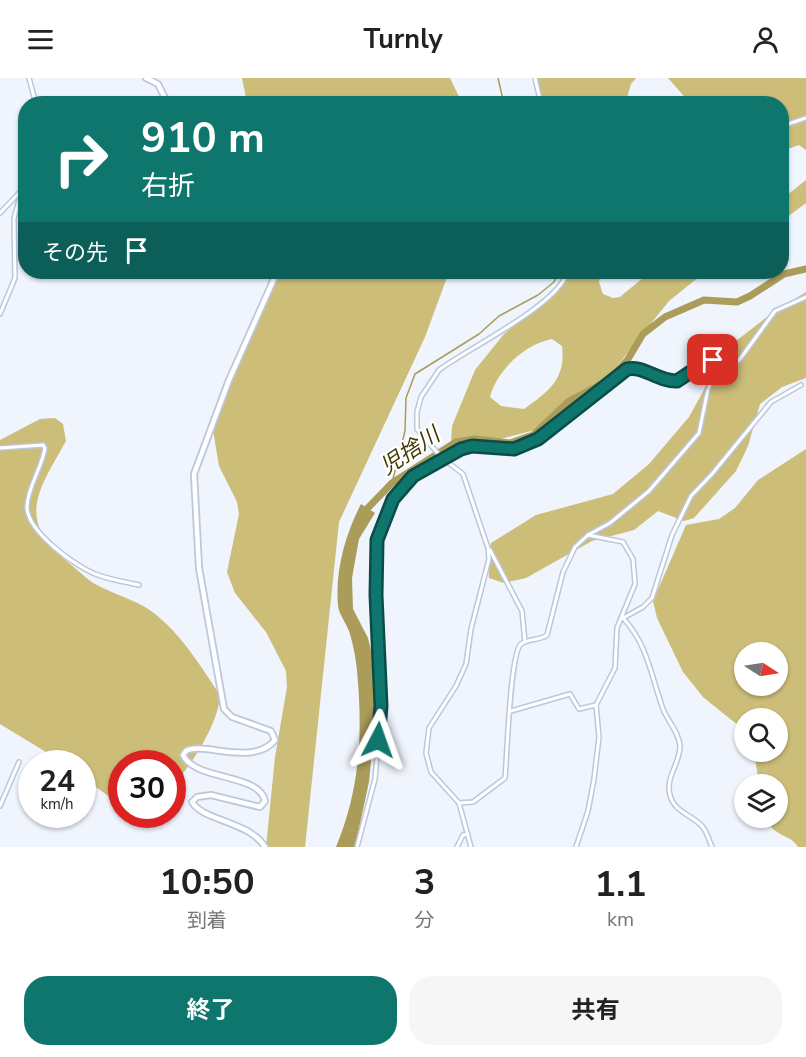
<!DOCTYPE html>
<html lang="ja">
<meta charset="utf-8">
<style>
body{margin:0;font-family:"Nunito Sans","Noto Sans JP",sans-serif;background:#f6f6f6;color:#222;height:100vh;display:flex;flex-direction:column;font-size:22px;white-space:nowrap}
*{box-sizing:border-box;margin:0}
p{font-size:20px;color:#767676}
.icon{flex:none;width:33px;height:33px;fill:none;stroke:currentColor;stroke-width:2;stroke-linecap:round;stroke-linejoin:round}
.map{position:relative;height:769px;overflow:hidden}
.details{display:flex;flex-direction:column;background:#fff;flex:1}
.details>*{flex:none}
.guide{position:absolute;left:18px;top:18px;width:771px;height:183px;border-radius:24px;box-shadow:0 2px 4px #0004;background:#0f766e;color:#fff;overflow:hidden}
.needle{width:39px;rotate:102deg}
.buttons{position:absolute;left:734px;top:564px;display:grid;gap:12px}
.buttons a{display:grid;place-items:center;width:54px;height:54px;border-radius:50%;background:#fff;box-shadow:0 2px 4px #0004;font-size:30px}
.speed{position:absolute;left:18px;top:672px;display:flex;gap:12px;font-size:30px;font-weight:700;text-align:center}
.speed>*{display:grid;place-content:center;width:78px;height:78px;border-radius:50%;background:#fff;box-shadow:0 2px 4px #0004;line-height:1}
.speed small{font-size:15px;font-weight:400}
.speed .limit{border:9px solid #d22;background:#fff;color:#111}
.pin{position:absolute;display:grid;place-items:center;width:51px;height:51px;color:#fff;margin:-26px;border-radius:12px;box-shadow:0 3px 9px #0006}
.me{position:absolute;width:66px;margin:-33px;rotate:4deg;stroke-linejoin:round;filter:drop-shadow(0 0 4px #0008)}
.turn{display:flex;align-items:center;gap:21px;height:126px;padding:0 24px;font-size:27px}
.turn .icon{width:78px;height:78px;stroke-width:2.5}
.turn b{display:block;font-size:42px;line-height:51px}
.then{display:flex;align-items:center;height:57px;padding:0 24px;background:#0003;gap:12px;font-size:22px}
.eta{display:flex;justify-content:space-evenly;align-items:center;height:102px;text-align:center}
.eta b{font-size:36px;font-weight:700;line-height:42px}
.button{display:flex;gap:12px;margin-top:auto;padding:12px 24px}
.button a{flex:1;height:69px;border-radius:24px;background:#0f766e;color:#fff;font-size:24px;font-weight:700;line-height:69px;text-align:center}
.button a+a{background:#f6f6f6;color:#222}
header{display:flex;justify-content:space-between;align-items:center;height:78px;padding:0 24px;background:#fff;font-size:27px;font-weight:700}
.map>svg:first-child{display:block}
</style>
<header><svg class="icon" aria-label="menu" viewBox="0 0 24 24"><path d="M4 6h16M4 12h16M4 18h16"/></svg>Turnly<svg class="icon" aria-label="person" viewBox="0 0 24 24"><circle cx="12" cy="8" r="4"/><path d="M4 21q1-7 8-7t8 7"/></svg></header>
<div class="map">
<svg width="806" height="769" viewBox="0 0 806 769">
<rect width="100%" height="100%" fill="#eff4fd"/>
<!-- forest -->
<g fill="#ccbd79" fill-rule="evenodd">
<polygon points="242,0 450,0 462,25 247,25"/>
<polygon points="535,0 636,0 631,6 625,26 541,25"/>
<polygon points="668,0 806,0 806,72 799,67 782,73 782,26 690,25"/>
<polygon points="806,102 806,125 782,143 782,121"/>
<polygon points="272,194 449,194 425,259 339,444 305,769 266,769 275,679 287,609 286,593 266,554 235,515 227,494 239,436 237,424 219,388 213,352 222,316 237,289"/>
<path d="M566,194h35l-2,10 4,12 10,4 7,-1 30,-25h55l-36,29 -82,102 -25,20 -101,26 -10,-7 1,-16 23,-56 29,-36 44,-35zM552,261l10,7c4,32 -12,45 -38,63l-23,-3 -11,-9c7,-27 35,-53 62,-58z"/>
<polygon points="806,214 806,300 782,309 760,326 748,368 736,393 694,440 684,443 658,433 634,452 592,463 526,500 504,505 489,500 488,481 491,465 536,437 613,416 649,386 689,339 727,270 772,235"/>
<path d="M55,340l8,6 3,17c-28,50 -51,79 3,122 9,7 18,17 28,22 18,10 37,14 54,26 29,21 49,54 69,84 -1,27 -28,70 -47,90l-1,-21h-50l-1,36 -11,-3 -27,-19 -1,-14 -18,-1 -64,-39v-284l40,-21z"/>
<path d="M806,371v398h-8c-8,-14 -22,-8 -33,-29h12v-34h-18l-5,-32h23v-34h-33v12l-41,-33 -20,-25 -26,-54 -4,-17 33,-76 33,-6 16,-11 23,-28zM744,574h33v34h-33z"/>
</g>
<!-- water -->
<path fill="#ab9c59" d="M361,426l14,9 -16,26 -7,39 1,31 15,29 5,21 3,52 -7,71 -14,65h-19c24,-58 27,-113 21,-176 -1,-12 -4,-28 -8,-40 -3,-8 -10,-17 -11,-25 -3,-35 7,-71 23,-102z"/>
<g fill="none" stroke-linecap="round" stroke-linejoin="round">
<!-- stream -->
<g stroke="#ab9c59" stroke-width="1.5">
<polyline points="498,0 504,26"/>
<polyline points="392,405 405,353 406,320 415,296 479,256 499,238 538,217 554,204 559,194"/>
</g>
<!-- river -->
<polyline stroke="#ab9c59" stroke-width="7" points="361,437 392,405 456,364 475,361 510,365 533,357 569,323 609,302 628,281 643,256 665,239 704,222 737,224 750,218 784,196 806,191"/>
<!-- minor casing -->
<g stroke="#bcc7dc" stroke-width="6">
<g id="minor">
<polyline points="29,0 36,26"/>
<polyline points="535,0 541,26"/>
<polyline points="782,48 806,40"/>
<polyline points="0,135 20,114"/>
<polyline points="492,197 500,194"/>
<polyline points="0,236 15,200 14,140 26,98"/>
<path d="M0,370l43,-3 2,3c-3,20 -17,38 -18,58 -1,25 50,62 71,69 13,5 28,7 41,10"/>
<polyline points="490,472 522,533 525,564"/>
<polyline points="623,540 643,529 652,520 672,457 691,418 712,396 771,324 801,307"/>
<path d="M623,540c25,27 28,58 40,91 5,13 16,23 17,37 0,18 -15,31 -10,49 4,17 22,20 32,31 5,6 7,14 10,21"/>
<polyline points="511,633 570,616 579,631 596,627"/>
<path d="M459,725l14,-1 32,-24c2,-20 5,-125 16,-134 7,-6 19,-3 26,-9l16,-63 12,-25 13,-12 22,-12 39,-32 50,-58 9,-44 5,-11 27,-19 35,-48 31,-14"/>
<polyline points="0,728 19,684"/>
<path d="M357,769l18,-68 5,-57 -4,-127 1,-55 16,-41 20,-23 48,-27 11,-3 42,3 24,-10 89,-70c17,-5 32,17 50,12 4,-1 8,-5 12,-8 16,-12 29,-16 49,-12"/>
<polyline points="457,769 463,757 468,756"/>
<path d="M471,769l-12,-44 -28,-31 -5,-19 3,-25 27,-42 10,-22 5,-35 18,-70 -1,-11 -25,-74 -22,-17 -24,-28v-17l4,-15 18,-27c28,-21 121,-66 128,-98"/>
<polyline points="576,769 588,733 594,701 599,659 596,627 615,590 617,550 635,506 633,481 623,464 588,457"/>
</g>
</g>
<!-- tertiary casing -->
<g stroke="#bcc7dc" stroke-width="8">
<g id="tertiary">
<polyline points="146,0 158,6 168,26"/>
<path d="M265,769c-16,-26 -62,-26 -73,-45l5,-5 14,-2 49,12 5,-6c-6,-28 -70,-20 -82,-46l3,-4c16,-10 68,16 89,-11l-4,-9 -39,-14 -8,-8 -25,-141 -5,-94 35,-94 48,-108"/>
</g>
</g>
<!-- minor -->
<use href="#minor" stroke="#fff" stroke-width="3"/>
<!-- tertiary -->
<use href="#tertiary" stroke="#fff" stroke-width="4.5"/>
</g>
<g fill="none" stroke-linecap="round" stroke-linejoin="round">
<!-- route casing -->
<g stroke="#0a4d48" stroke-width="15">
<path id="route" d="M378,662l3,-34 -5,-111 1,-55 16,-41 20,-23 48,-27 11,-3 42,3 24,-10 89,-70c16,-4 32,13 50,12l24,-16 12,-5"/>
</g>
<!-- route -->
<use href="#route" stroke="#0f766e" stroke-width="10"/>
</g>
<g text-anchor="middle" dominant-baseline="central" stroke-width="4.5" stroke-linejoin="round" paint-order="stroke">
<!-- water labels -->
<g font-size="22" font-style="italic" fill="#443900" stroke="#fff">
<text transform="translate(410 373) rotate(-34)">児捨川</text>
</g>
</g>
</svg>
<div class="buttons">
<a><svg class="needle" viewBox="-14 -14 28 28"><path d="M0-13l5 13h-10z" fill="#e53935"/><path d="M0 13l5-13h-10z" fill="#767676"/></svg></a>
<a><svg class="icon" aria-label="search" viewBox="0 0 24 24"><circle cx="10" cy="10" r="6"/><path d="M15 15l6 6"/></svg></a>
<a><svg class="icon" aria-label="layers" viewBox="0 0 24 24"><path d="M12 4l9 5-9 5-9-5zM3 14l9 5 9-5"/></svg></a>
</div>
<div class="speed"><div>24<small>km/h</small></div><div class="limit">30</div></div>
<div class="pin" style="left:713px;top:282px;background:#d93025"><svg class="icon" aria-label="arrive" viewBox="0 0 24 24"><path d="M6 21V4h12l-3 4 3 4H6"/></svg></div>
<svg class="me" style="left:378px;top:662px" viewBox="-20 -20 40 40"><path d="M0-17L14 15 0 8-14 15z" fill="#0f766e" stroke="#fff" stroke-width="4"/></svg>
<div class="guide">
<div class="turn"><svg class="icon" aria-label="right" viewBox="0 0 24 24"><path d="M7 20v-9h11M14 6l5 5-5 5"/></svg><div><b>910 m</b>右折</div></div>
<div class="then">その先<svg class="icon" aria-label="arrive" viewBox="0 0 24 24"><path d="M6 21V4h12l-3 4 3 4H6"/></svg></div>
</div>
</div>
<section class="details">
<div class="eta">
<div><b>10:50</b><p>到着</p></div>
<div><b>3</b><p>分</p></div>
<div><b>1.1</b><p>km</p></div>
</div>
<div class="button"><a>終了</a><a>共有</a></div>
</section>
